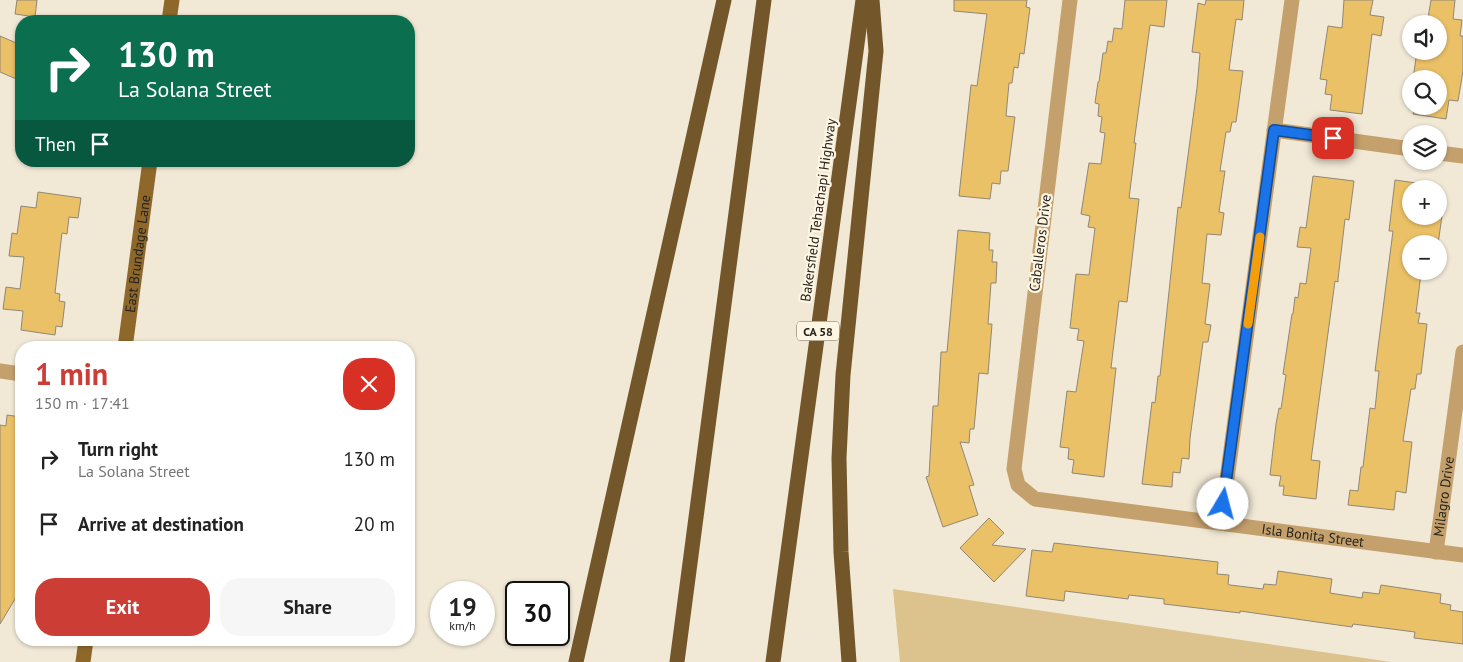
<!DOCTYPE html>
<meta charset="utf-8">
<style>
body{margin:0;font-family:"PT Sans",sans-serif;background:#f6f6f6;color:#222;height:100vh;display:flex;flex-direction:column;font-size:19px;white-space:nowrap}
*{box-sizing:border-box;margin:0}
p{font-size:16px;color:#767676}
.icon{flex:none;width:28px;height:28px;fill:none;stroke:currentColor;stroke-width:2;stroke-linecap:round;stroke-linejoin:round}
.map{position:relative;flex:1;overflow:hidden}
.drawer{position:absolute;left:15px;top:341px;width:400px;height:305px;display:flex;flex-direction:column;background:#fff;border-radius:20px;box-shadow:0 1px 4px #0004}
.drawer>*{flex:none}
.guide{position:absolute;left:15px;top:15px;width:400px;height:152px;border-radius:20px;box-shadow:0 1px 4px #0004;background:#0b6e4f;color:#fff;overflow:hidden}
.tools{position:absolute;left:1402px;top:15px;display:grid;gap:10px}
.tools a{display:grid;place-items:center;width:45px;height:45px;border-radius:50%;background:#fff;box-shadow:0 1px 4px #0004;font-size:25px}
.speed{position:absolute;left:430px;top:581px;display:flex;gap:10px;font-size:25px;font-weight:700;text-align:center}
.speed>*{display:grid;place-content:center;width:65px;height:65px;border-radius:50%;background:#fff;box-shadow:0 1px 4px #0004;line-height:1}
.speed small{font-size:12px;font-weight:400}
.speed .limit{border:2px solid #111;border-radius:8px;background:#fff;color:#111}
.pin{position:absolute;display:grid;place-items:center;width:42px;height:42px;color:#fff;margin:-21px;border-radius:10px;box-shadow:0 2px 8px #0006}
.me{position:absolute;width:55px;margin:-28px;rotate:8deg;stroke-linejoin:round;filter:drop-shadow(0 0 4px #0008)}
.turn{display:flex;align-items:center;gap:18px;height:105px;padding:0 20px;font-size:22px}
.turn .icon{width:65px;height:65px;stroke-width:2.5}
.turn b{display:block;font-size:35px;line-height:42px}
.then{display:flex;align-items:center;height:48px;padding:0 20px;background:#0003;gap:10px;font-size:19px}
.round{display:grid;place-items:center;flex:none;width:52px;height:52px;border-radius:20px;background:#f6f6f6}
.head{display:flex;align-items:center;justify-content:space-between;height:85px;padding:0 20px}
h1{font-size:30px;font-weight:600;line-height:38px;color:#cc3e35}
.primary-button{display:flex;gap:10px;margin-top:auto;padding:10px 20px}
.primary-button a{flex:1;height:58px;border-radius:20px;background:#cc3e35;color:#fff;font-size:20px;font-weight:600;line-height:58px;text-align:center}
.primary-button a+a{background:#f6f6f6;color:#222}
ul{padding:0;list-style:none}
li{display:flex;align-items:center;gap:15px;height:65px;padding:0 20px}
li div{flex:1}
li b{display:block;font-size:19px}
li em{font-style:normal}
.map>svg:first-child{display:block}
</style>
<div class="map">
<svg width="1463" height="662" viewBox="0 0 1463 662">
<rect width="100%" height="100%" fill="#f1e8d5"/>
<!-- green -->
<polygon fill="#dcc28c" points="893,589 1391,662 900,662"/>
<!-- building -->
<g fill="#ebc167" stroke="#908776">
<polygon points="17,0 37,0 35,17 15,14"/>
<polygon points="954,0 1027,0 1026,7 1030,8 1024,54 1020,53 1018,68 1014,67 1012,83 1009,83 1006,116 1015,117 1008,171 1001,171 1000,184 992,183 990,199 959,196 971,85 977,86 987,14 954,11"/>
<polygon points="1125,0 1167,0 1164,27 1150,25 1134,143 1136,143 1129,198 1139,199 1127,302 1119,301 1111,368 1116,368 1104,477 1072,473 1074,460 1068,459 1069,448 1060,447 1067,391 1076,392 1084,341 1077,340 1079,329 1070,328 1076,274 1089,275 1095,228 1088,227 1090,216 1081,214 1089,163 1101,164 1105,133 1100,132 1102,117 1098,116 1099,104 1095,103 1098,82 1099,82 1103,53 1106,53 1108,41 1112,42 1114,28 1122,29"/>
<polygon points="1206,0 1244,0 1242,20 1236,19 1229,70 1243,71 1236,122 1232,122 1230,132 1226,132 1220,171 1225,171 1219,212 1224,213 1221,235 1207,234 1202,283 1210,284 1205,324 1211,325 1208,342 1203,342 1190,438 1189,459 1182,458 1180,473 1173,472 1172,487 1142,484 1152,402 1155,403 1158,376 1160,376 1178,207 1181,208 1197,88 1200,53 1192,52 1197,12 1198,3 1205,5"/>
<polygon points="1344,0 1373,0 1370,15 1384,17 1381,36 1372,34 1362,114 1330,110 1332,95 1325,94 1327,80 1320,79 1328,26 1342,28"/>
<polygon points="1431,0 1455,0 1453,19 1462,20 1460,36 1463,36 1463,71 1458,101 1449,100 1446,119 1413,114 1414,109 1409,109 1411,94 1411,106 1439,106 1439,79 1413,79 1417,51 1439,51 1439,24 1427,24"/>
<polygon points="0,36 21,45 21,81 0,72"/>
<polygon points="1313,176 1354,181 1349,220 1345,219 1338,279 1338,282 1335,281 1311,460 1320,461 1316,499 1283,495 1284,486 1279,486 1281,476 1270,475 1276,424 1279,408 1281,409 1286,375 1283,374 1292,314 1293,314 1295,297 1298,298 1300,283 1306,284 1311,248 1297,247 1300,227 1306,228"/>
<polygon points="1395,180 1437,186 1437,189 1411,189 1411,216 1442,216 1438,244 1411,244 1411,271 1426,271 1426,275 1421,274 1416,313 1420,313 1418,323 1427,324 1421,374 1417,374 1415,389 1411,389 1403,441 1412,442 1406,493 1396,491 1394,510 1348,505 1350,490 1358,491 1361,467 1363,467 1370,408 1375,409 1379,371 1375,371 1393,231 1389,231"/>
<polygon points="38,192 81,198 78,218 69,217 67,234 62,233 55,293 60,294 59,301 65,302 62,327 56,326 55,335 21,330 23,311 3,309 6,287 20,289 24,257 9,256 12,233 17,234 21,206 36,208"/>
<polygon points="958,230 990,233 989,250 993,250 992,262 997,262 996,283 991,283 988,324 992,324 988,374 979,373 974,429 970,429 969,443 960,442 974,485 969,486 978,515 943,527 926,477 929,476 933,406 938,406 941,352 947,352"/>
<polygon points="7,415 21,417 21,589 0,624 0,425 6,426"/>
<polygon points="989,518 1004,533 992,545 1026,549 994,582 960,548"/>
<polygon points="1054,543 1218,562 1217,574 1229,575 1228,584 1230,585 1263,589 1264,584 1276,585 1278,571 1332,579 1330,593 1362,598 1363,592 1379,594 1381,585 1441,594 1440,603 1451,605 1450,610 1463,612 1463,644 1414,638 1415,632 1353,624 1352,627 1240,611 1240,613 1164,604 1164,599 1129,595 1128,599 1065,591 1064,601 1026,596 1032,550 1052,552"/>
</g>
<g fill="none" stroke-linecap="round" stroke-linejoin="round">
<!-- minor -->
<g stroke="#c4a06c" stroke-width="15">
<path id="s1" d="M1070,0l-56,469 4,16 17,14 428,56"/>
<polyline points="1274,130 1411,149"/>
<polyline points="1439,153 1463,156"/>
<polyline points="0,371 21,374"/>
<polyline points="1221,523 1292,0"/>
<path id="s2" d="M1436,552l27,-200"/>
</g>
<!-- major -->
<g stroke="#8e682b" stroke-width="15">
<polyline points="169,21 172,0"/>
<path id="s3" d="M125,348l25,-187"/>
<polyline points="83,662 86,640"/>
</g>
<!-- highway -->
<g stroke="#73572a" stroke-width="15">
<polyline points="576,662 724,0"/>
<polyline points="677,662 764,0"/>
<polyline points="773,662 863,0"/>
<polyline points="849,662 841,552 839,458 843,375 876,51 872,0"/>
</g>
</g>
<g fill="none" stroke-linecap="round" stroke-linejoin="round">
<!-- route casing -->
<g stroke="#114b97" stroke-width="12">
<polyline id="route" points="1223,504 1274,130 1333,138"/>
</g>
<!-- route -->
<use href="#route" stroke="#1a73e8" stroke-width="9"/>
<!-- slow -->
<polyline stroke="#f59e0b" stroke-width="9" points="1248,324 1260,237"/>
</g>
<g text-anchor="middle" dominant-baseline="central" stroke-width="4.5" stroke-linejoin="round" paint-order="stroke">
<!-- shield labels -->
<rect fill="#fef5e2" stroke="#686358" stroke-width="1" x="797" y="321.5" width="42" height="19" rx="4"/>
<g font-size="12" font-weight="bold" fill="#27241d">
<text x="818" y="331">CA 58</text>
</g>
<!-- street labels -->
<g font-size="14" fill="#27241d" stroke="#fef5e2">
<text transform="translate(818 210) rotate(-82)">Bakersfield Tehachapi Highway</text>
<text transform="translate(1040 243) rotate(-83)">Caballeros Drive</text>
<text stroke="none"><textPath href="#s3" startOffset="95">East Brundage Lane</textPath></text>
<text stroke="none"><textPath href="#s2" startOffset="56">Milagro Drive</textPath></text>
<text stroke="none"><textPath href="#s1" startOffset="791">Isla Bonita Street</textPath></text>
</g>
</g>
</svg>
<div class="tools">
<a><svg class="icon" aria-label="sound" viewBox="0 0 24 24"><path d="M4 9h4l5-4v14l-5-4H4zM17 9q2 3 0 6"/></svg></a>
<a><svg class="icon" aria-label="search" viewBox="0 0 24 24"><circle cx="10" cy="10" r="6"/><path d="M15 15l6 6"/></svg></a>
<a><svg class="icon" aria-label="layers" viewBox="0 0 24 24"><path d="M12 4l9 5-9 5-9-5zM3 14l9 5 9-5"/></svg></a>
<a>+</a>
<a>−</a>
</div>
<div class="speed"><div>19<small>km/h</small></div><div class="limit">30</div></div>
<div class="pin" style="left:1333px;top:138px;background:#d93025"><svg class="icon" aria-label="arrive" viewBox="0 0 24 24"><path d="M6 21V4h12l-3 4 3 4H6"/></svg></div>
<svg class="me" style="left:1223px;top:504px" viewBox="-20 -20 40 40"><circle r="19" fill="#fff"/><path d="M0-13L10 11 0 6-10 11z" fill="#1a73e8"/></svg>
<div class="guide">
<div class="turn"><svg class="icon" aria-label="right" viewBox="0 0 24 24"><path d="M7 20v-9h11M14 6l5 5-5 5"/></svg><div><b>130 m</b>La Solana Street</div></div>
<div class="then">Then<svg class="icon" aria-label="arrive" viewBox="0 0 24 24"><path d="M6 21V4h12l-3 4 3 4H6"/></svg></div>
</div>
<section class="drawer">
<div class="head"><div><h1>1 min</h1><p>150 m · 17:41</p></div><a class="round" style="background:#d93025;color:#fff"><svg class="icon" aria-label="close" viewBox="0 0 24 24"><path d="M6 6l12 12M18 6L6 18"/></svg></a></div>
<ul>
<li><svg class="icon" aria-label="right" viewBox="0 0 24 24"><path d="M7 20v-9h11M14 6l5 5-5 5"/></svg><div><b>Turn right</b><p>La Solana Street</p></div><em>130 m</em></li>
<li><svg class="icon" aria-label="arrive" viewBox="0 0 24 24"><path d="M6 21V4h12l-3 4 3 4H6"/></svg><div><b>Arrive at destination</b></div><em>20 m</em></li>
</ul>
<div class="primary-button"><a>Exit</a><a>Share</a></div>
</section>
</div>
